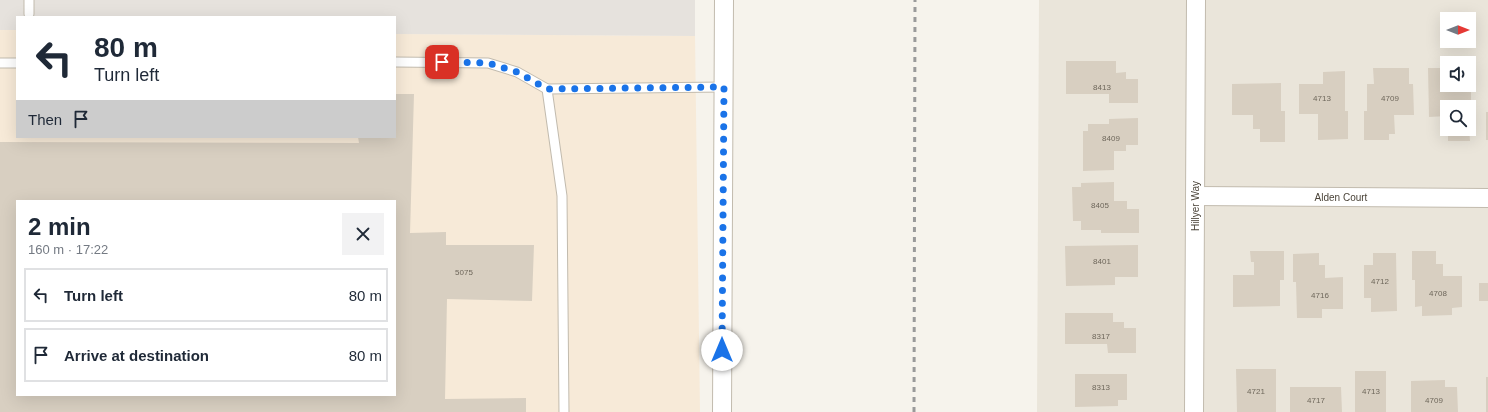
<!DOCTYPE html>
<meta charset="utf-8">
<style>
body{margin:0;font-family:Arial,sans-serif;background:#f2f2f3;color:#1f2937;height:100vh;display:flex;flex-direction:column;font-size:15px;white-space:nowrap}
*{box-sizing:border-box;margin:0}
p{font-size:13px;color:#747a83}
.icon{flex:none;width:22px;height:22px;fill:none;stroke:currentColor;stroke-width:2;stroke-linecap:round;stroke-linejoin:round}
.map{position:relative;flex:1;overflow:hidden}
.sheet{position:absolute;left:16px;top:200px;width:380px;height:196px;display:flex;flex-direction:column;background:#fff;border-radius:0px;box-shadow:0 4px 16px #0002}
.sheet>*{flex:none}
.guide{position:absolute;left:16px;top:16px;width:380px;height:122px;border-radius:0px;box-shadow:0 4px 16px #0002;background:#fff;color:#1f2937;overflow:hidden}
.needle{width:26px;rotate:90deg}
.controls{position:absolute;left:1440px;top:12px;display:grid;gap:8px}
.controls a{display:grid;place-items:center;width:36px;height:36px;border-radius:0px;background:#fff;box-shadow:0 4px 16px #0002;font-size:20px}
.pin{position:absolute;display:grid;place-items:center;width:34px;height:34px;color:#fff;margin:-17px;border-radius:8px;box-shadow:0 2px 6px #0006}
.me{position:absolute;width:44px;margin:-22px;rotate:0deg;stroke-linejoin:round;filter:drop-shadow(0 0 3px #0008)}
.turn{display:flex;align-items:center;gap:14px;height:84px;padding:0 12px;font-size:18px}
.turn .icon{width:52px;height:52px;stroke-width:2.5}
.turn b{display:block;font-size:28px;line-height:34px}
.then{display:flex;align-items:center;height:38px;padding:0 12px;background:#0003;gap:8px;font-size:15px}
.round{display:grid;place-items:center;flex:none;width:42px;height:42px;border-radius:0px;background:#f2f2f3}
.headline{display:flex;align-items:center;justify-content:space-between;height:68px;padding:0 12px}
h1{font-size:24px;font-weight:600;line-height:30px}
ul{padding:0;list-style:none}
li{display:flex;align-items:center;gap:12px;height:54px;margin:0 8px 6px;padding:0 4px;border:2px solid #e0e1e3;border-radius:0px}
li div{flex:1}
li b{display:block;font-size:15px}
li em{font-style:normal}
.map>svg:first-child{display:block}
</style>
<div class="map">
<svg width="1488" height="412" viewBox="0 0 1488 412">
<rect width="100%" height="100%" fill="#f6f3ec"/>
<!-- residential -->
<path fill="#eae5da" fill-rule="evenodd" d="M1039,0h449v412h-451zM1447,19h22v22h-22zM1447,63h22v22h-22zM1447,107h22v22h-22z"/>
<!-- commercial -->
<path fill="#f7ead8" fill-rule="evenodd" d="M0,30h17v107h378v-103l300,2 5,376h-700zM17,201h378v194h-378z"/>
<!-- industrial -->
<polygon fill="#e6e2dd" points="0,0 695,0 695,36 395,34 395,17 17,17 17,30 0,30"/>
<!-- building -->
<g fill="#d8cfc1" fill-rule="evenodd">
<polygon points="1066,61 1116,61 1116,73 1126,72 1126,79 1138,79 1138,103 1109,103 1109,94 1066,94"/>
<polygon points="1373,68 1409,68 1409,84 1413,84 1414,115 1394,115 1395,134 1389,134 1389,140 1364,140 1364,111 1367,111 1367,84 1374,84"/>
<polygon points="1428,68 1447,68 1447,85 1469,85 1469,68 1471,68 1471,114 1469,114 1469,107 1447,107 1447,116 1429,117"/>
<polygon points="1345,71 1345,111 1348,111 1348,139 1318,140 1318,114 1299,114 1299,84 1323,84 1323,72"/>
<polygon points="1281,83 1281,111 1285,111 1285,142 1260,142 1260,129 1253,129 1253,115 1232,115 1232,84"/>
<path d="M395,94h19l-4,139 36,-1v13h88l-2,56 -85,-2 -2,100 81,-1v14h-526v-270l359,1 -1,-6h37zM17,201h378v194h-378z"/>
<rect x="1486" y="112" width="2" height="28"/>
<polygon points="1138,118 1138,145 1126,145 1126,151 1114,151 1114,170 1083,171 1083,131 1088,131 1088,124 1109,124 1109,119"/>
<polygon points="1448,129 1469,129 1470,141 1448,141"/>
<polygon points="1114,182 1114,201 1127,201 1127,209 1139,209 1139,233 1101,233 1101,230 1081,230 1081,221 1073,221 1072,187 1081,187 1081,183"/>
<polygon points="1138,245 1138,277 1115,277 1115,285 1066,286 1065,246"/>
<polygon points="1250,251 1284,251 1284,280 1280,280 1280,306 1233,307 1233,275 1254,275 1254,262 1251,262"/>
<polygon points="1412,251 1436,251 1436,264 1443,264 1443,276 1462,276 1462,307 1452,308 1452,315 1422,316 1422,306 1415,307 1415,280 1412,280"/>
<polygon points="1319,253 1319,265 1325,265 1325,278 1343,277 1343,309 1322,309 1322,318 1297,318 1296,282 1293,282 1293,254"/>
<polygon points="1373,253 1396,253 1397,311 1371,312 1371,298 1364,298 1364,265 1373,265"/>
<rect x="1479" y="283" width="9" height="18"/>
<polygon points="1065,313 1113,313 1113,322 1124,322 1124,328 1136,328 1136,353 1108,353 1107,344 1065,344"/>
<polygon points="1236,369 1276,369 1276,412 1237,412"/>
<rect x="1355" y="371" width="31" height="41"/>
<polygon points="1075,374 1127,374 1127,400 1118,400 1118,406 1075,407"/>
<rect x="1486" y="377" width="2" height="35"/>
<polygon points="1445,380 1445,387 1457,387 1458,412 1411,412 1411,381"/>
<polygon points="1290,387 1341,387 1342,412 1290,412"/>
</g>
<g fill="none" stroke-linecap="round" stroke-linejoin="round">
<!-- service casing -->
<g stroke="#c2bbae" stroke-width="11">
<g id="service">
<polyline points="29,0 29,14"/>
<polyline points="395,62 488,63 517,72 547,89"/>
<polyline points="0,63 17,63"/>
<polyline points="564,412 562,196 547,89 724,87"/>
</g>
</g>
<!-- minor casing -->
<g stroke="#c2bbae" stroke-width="20">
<g id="minor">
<polyline points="1195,196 1488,198"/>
<polyline points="722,412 724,0"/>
<polyline points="1194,412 1196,0"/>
</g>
</g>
<!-- service -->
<use href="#service" stroke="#fff" stroke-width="9"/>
<!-- minor -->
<use href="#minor" stroke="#fff" stroke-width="18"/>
<!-- rail -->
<polyline stroke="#9a9a9a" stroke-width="3" stroke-dasharray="5 5" stroke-linecap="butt" points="914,412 915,0"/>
</g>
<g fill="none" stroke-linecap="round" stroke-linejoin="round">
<!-- route -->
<polyline stroke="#1a73e8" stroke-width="7" stroke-dasharray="0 12.6" points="442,62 488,63 517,72 547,89 724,87 722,350"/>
</g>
<g text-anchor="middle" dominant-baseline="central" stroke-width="3" stroke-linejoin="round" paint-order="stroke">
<!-- number labels -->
<g font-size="8" fill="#6e675b">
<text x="1102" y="87">8413</text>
<text x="1322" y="98">4713</text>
<text x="1390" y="98">4709</text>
<text x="1111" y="138">8409</text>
<text x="1100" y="205">8405</text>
<text x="1102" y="261">8401</text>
<text x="464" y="272">5075</text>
<text x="1380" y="281">4712</text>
<text x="1438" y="293">4708</text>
<text x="1320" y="295">4716</text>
<text x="1101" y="336">8317</text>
<text x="1101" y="387">8313</text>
<text x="1256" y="391">4721</text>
<text x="1371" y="391">4713</text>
<text x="1316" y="400">4717</text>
<text x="1434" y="400">4709</text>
</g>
<!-- street labels -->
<g font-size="10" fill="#4b4439" stroke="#fff">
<text x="1341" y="197">Alden Court</text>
<text transform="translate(1195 206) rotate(-90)">Hillyer Way</text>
</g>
</g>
</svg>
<div class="controls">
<a><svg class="needle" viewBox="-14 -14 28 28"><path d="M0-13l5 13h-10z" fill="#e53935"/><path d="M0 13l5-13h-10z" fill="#747a83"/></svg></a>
<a><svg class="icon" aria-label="sound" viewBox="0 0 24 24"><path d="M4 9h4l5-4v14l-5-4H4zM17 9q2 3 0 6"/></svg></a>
<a><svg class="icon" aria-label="search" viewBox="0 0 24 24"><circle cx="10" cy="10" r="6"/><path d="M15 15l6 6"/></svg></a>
</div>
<div class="pin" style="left:442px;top:62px;background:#d93025"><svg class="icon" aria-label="arrive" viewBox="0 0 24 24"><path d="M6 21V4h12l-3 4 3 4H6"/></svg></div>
<svg class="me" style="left:722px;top:350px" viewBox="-20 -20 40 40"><circle r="19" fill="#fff"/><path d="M0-13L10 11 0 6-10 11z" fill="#1a73e8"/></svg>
<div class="guide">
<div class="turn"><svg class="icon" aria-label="left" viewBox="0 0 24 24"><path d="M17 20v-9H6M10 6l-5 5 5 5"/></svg><div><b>80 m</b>Turn left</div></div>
<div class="then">Then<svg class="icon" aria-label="arrive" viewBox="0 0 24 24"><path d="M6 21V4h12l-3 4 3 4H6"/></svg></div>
</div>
<section class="sheet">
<div class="headline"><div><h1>2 min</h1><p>160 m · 17:22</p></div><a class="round"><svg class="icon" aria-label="close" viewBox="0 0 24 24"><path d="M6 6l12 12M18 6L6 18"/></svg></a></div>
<ul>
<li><svg class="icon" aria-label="left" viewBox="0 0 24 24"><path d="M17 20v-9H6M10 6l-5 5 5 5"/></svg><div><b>Turn left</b></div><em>80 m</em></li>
<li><svg class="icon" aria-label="arrive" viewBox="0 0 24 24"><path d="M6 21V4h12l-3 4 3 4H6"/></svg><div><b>Arrive at destination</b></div><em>80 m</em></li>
</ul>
</section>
</div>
